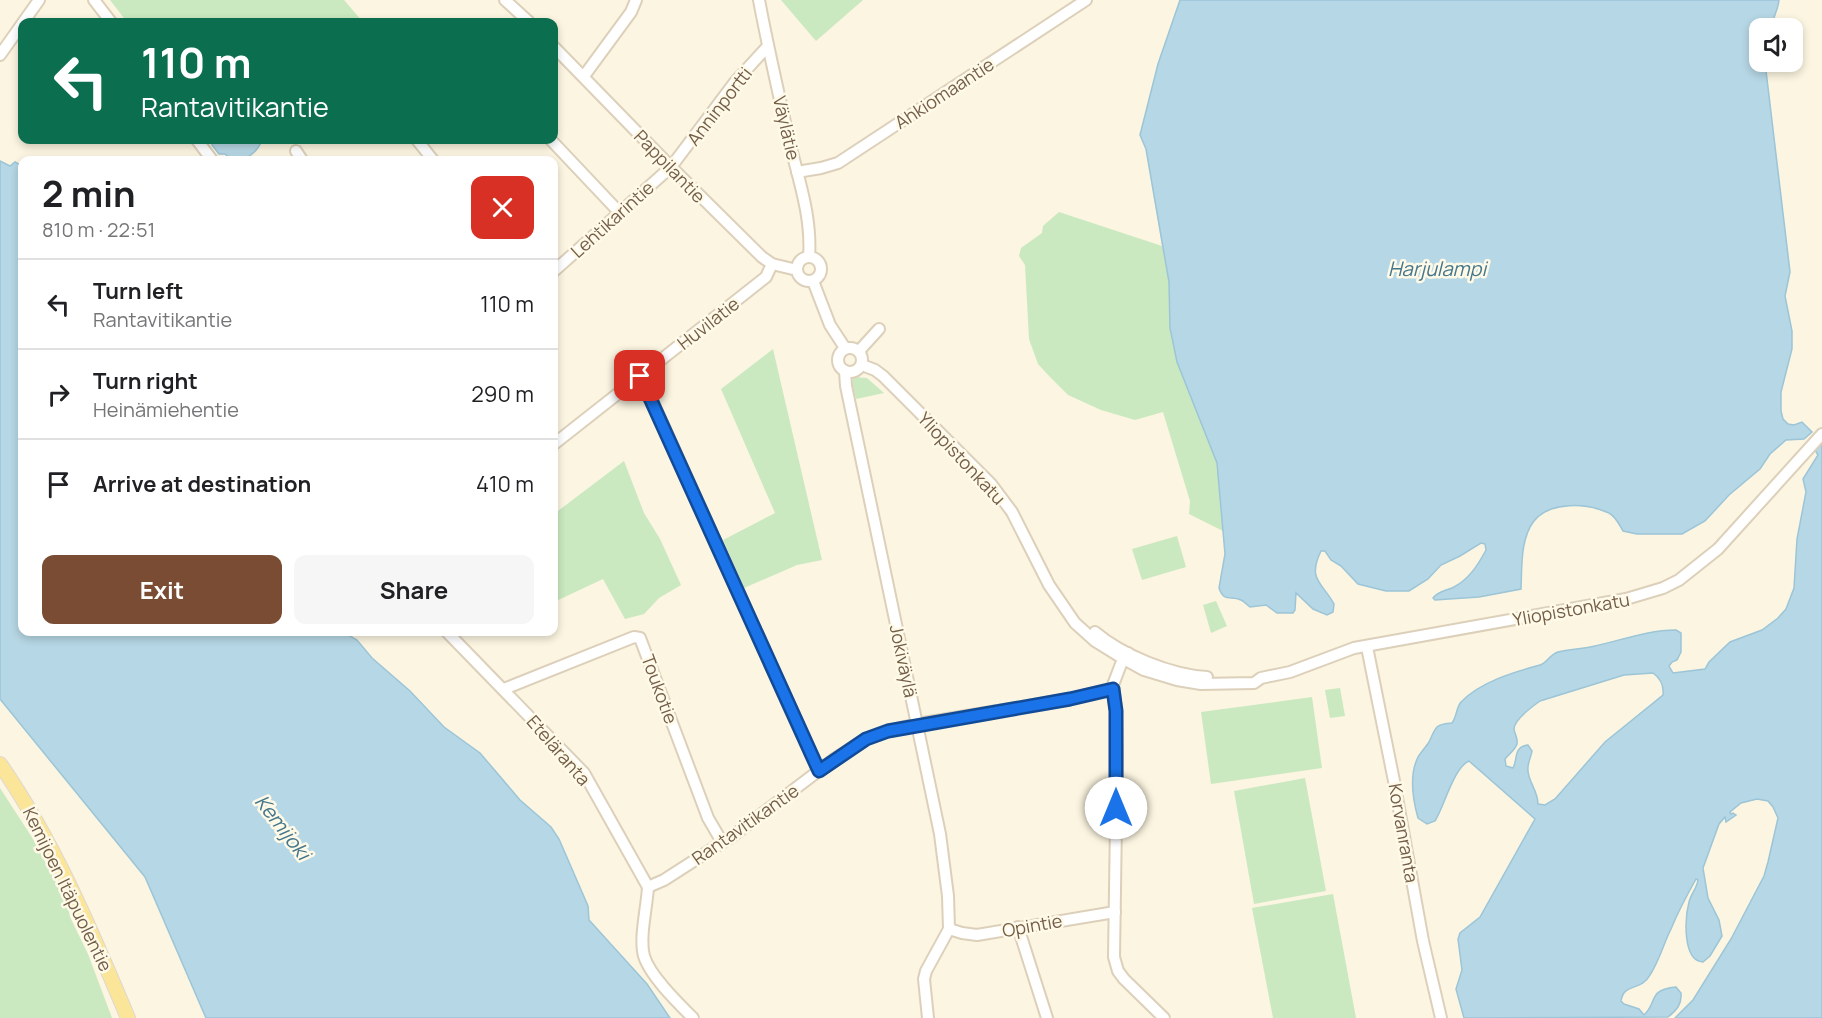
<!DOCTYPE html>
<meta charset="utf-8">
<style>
body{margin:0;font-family:Manrope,sans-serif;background:#f6f6f6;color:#202124;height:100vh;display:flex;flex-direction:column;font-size:22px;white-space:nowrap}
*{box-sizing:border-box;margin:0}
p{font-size:20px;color:#757577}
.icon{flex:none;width:33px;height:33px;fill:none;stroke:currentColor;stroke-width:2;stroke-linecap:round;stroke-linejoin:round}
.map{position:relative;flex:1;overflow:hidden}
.panel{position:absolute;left:18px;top:156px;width:540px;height:480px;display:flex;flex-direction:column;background:#fff;border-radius:12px;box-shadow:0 3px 9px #0003}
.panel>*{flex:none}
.guide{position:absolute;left:18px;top:18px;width:540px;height:126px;border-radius:12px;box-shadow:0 3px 9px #0003;background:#0b6e4f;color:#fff;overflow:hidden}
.buttons{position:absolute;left:1749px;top:18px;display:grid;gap:12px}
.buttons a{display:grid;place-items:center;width:54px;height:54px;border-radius:12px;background:#fff;box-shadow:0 3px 9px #0003;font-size:30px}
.pin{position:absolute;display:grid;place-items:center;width:51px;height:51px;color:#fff;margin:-26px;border-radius:12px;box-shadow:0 3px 9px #0006}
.me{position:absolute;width:66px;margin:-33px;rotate:0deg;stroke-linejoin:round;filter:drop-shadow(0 0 4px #0008)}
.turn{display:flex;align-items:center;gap:21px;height:126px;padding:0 24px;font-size:27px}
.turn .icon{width:78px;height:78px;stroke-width:2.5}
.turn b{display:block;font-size:42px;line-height:51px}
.round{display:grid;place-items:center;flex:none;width:63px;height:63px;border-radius:12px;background:#f6f6f6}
.overview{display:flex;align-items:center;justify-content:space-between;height:102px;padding:0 24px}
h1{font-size:36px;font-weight:700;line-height:45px}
.button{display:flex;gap:12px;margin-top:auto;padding:12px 24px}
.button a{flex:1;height:69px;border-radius:12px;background:#7a4c33;color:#fff;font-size:24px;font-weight:700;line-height:69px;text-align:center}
.button a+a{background:#f6f6f6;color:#202124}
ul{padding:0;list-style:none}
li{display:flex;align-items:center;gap:18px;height:90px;padding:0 24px;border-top:2px solid #e0e0e0}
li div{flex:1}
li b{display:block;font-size:22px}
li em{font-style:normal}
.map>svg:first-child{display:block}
</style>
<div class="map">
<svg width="1822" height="1018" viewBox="0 0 1822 1018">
<rect width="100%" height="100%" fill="#fcf5e1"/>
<!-- green -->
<g fill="#cae9c0">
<polygon points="110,0 344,0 363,22 127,22"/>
<polygon points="781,0 863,0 816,41"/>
<polygon points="1180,0 1201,119 1225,554 1223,531 1189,514 1190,501 1163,412 1135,420 1101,410 1068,395 1050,377 1038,364 1029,339 1025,265 1019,256 1021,248 1042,233 1043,226 1059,212 1162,246 1146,149 1140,135 1158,64"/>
<polygon points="773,349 822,560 797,565 744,588 723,540 775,513 721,389"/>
<polygon points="854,377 867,378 884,393 856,399 852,382"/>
<polygon points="624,461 644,513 660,539 681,585 659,598 644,614 625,619 603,579 554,602 554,514"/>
<polygon points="1177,536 1186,567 1142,580 1132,549"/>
<polygon points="1216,601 1227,626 1211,633 1203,605"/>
<polygon points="1340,688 1345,716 1330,718 1325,690"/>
<polygon points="1312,697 1322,768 1211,784 1201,712"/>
<polygon points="1305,778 1326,891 1254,904 1234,791"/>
<polygon points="0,788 33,839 67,903 70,917 88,954 112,1018 0,1018"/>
<polygon points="1333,894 1356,1018 1273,1018 1252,908"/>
</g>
<!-- water -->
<g fill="#b6d7e5" stroke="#9cc5d7" stroke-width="1.5" fill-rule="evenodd">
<path d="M1180,0h599c-1,11 -7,18 -7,28h-12v34h5l2,17 23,193 -5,24 7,35v18l-11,43v19l2,8 5,5 6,1 8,-3 10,10 -8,7 -18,1 -16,14 -10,15 -31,26 -24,26 -23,13h-45l-14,-3c-4,-7 -7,-14 -14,-18 -22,-10 -59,-12 -75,8 -14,18 -12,47 -13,68l-42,8 -44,3 -2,-2c5,-7 13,-7 21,-11 15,-8 24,-22 32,-37l-1,-6 -4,-1 -21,13 -19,9 -13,14 -19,12h-23l-28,-7 -17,-18 -10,-6 -6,-9h-4c-14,29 1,31 13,53l-1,8 -6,3 -14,-6 -17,-16 -1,17 -2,3h-16l-11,-8 -16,2c-3,-2 -5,-5 -9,-7 -10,-5 -17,3 -22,-12l6,-34 -8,-91 -40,-101 -7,-34 -1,-46 -23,-133 -6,-14 18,-71z"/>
<path d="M214,140h48c-5,13 -16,21 -30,20l-7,-6h-6l-7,-9z"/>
<polygon points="0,161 10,166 15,162 22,166 22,632 343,632 357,640 372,658 410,691 444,727 480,753 520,800 551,827 559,839 588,906 589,920 647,984 670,1018 206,1018 145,877 0,699"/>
<path d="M1822,443v575h-147l18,-18 38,-61 33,-63 4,-14 10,-44 -5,-11 -5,-6 -11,-2 -16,4 -11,9 1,2 2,-1 3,2 -10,7 -1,-5 -6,7 -16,44 5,30 11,22 3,16 -12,20 -7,6c-21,-1 -18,-45 -14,-60 2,-8 8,-14 9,-22l-2,-1c-9,16 -18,33 -25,50 -8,16 -11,30 -21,46 -9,17 -26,7 -29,26l3,3 15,5 5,6c14,-13 3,-25 32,-28l5,6c1,11 -4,17 -13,24l-204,1 -8,-29 6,-19 -4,-31 2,-6 20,-16 55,-98 -66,-58c-15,6 -25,46 -34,60l-8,3 -9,-6c-5,-18 -9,-43 0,-61 3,-5 8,-10 11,-15 7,-14 5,-18 23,-19 5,-7 4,-15 9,-21 19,-20 53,-30 79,-37 7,-2 9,-10 18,-13 12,-3 25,-3 37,-6 27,-6 53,-16 81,-16l5,3v19l-4,8 -5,2 -3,4 4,7 32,-4 4,-7 21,-20 32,-12 16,-12 8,-9 8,-21 3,-49 9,-47 -3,-13 15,-24 -3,-5zM1653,673c7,5 11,13 10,22l-58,47 -50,57 -10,6 -7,-1c0,-13 -9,-21 -10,-33 -1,-8 3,-13 4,-20l-4,-6c-15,2 -10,14 -15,23l-7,-2 -1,-7c4,-5 10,-9 12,-15 1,-6 -2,-9 -3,-15 0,-9 19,-23 26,-28l84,-26z"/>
</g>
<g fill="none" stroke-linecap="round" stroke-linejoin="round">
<!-- minor casing -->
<g stroke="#ddd0ba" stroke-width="14">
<g id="minor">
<polyline points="94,0 111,22"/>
<polyline points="505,0 529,22"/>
<path d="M759,0c9,48 20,96 31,144 9,37 22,74 19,113"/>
<polyline points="554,47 671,167 762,257 772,264 797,270"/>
<polyline points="0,55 39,0"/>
<polyline points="584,76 631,12 636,0"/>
<polyline points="197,140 212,160"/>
<polyline points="417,140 433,160"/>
<polyline points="551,140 619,212"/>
<polyline points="296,151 302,160"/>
<polyline points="797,172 821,168 838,163 1086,0"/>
<circle cx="809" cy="269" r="12"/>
<polyline points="554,271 671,167 735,82 768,46"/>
<polyline points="813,281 830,325 845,348"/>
<circle cx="850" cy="360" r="12"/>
<polyline points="859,351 879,329"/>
<polyline points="862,365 875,370 883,376 991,484 1012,512 1049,585 1075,623 1095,641 1124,659 1144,670 1177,680 1201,684 1254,683 1261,678 1290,672 1354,648 1626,599 1663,588 1679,580 1718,549 1822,434"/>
<polyline points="845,371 846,386 940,834 948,896 949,929 926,971 924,979 928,1018"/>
<polyline points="641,376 819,771"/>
<polyline points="554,444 766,277 772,264"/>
<polyline points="447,632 584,773 648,887"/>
<path d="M1095,632c27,23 76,43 112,45"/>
<polyline points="1367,647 1394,781 1423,941 1441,1018"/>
<polyline points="1128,653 1121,664 1113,685 1116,711 1117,755 1114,957 1118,971 1124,979 1164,1018"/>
<polyline points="504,689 634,637 640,638 708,818 722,842"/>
<polyline points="648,887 664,880 734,835 833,760 866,739 888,731 917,724 1070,699 1113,689"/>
<path d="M648,887c-1,20 -9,51 -4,69 6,20 35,48 49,62"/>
<polyline points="1018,927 1047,1018"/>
<polyline points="949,929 962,933 977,935 1115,912"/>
</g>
</g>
<!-- major casing -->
<g stroke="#ddd8d3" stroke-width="16">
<path id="major" d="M0,764c54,78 91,166 128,254"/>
</g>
<!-- minor -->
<use href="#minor" stroke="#fff" stroke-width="10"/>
<!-- major -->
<use href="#major" stroke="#fbe599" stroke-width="14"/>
</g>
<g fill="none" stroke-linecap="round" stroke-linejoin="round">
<!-- route casing -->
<g stroke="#114b97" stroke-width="15">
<polyline id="route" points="640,376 819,771 866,739 888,731 1070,699 1113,689 1116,711 1116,808"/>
</g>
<!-- route -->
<use href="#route" stroke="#1a73e8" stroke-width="10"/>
</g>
<g text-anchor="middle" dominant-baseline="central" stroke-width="5" stroke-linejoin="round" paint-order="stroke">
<!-- street labels -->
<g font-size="18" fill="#735e48" stroke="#fff9e7">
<text transform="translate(944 93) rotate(-33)">Ahkiomaantie</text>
<text transform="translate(719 106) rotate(-52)">Anninportti</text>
<text transform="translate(787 128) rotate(77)">Väylätie</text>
<text transform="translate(670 166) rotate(46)">Pappilantie</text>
<text transform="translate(612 219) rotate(-42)">Lehtikarintie</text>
<text transform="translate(708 323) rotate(-38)">Huvilatie</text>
<text transform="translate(962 458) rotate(47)">Yliopistonkatu</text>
<text transform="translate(1571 609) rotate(-10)">Yliopistonkatu</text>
<text transform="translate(904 661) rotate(78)">Jokiväylä</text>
<text transform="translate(660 689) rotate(70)">Toukotie</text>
<text transform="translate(559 750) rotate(49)">Eteläranta</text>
<text transform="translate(745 824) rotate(-35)">Rantavitikantie</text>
<text transform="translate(1404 833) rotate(80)">Korvanranta</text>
<text transform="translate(68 889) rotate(64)">Kemijoen Itäpuolentie</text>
<text transform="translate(1032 925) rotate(-10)">Opintie</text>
</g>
<!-- water labels -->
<g font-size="20" font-style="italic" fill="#44778d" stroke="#fff9e7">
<text x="1437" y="268">Harjulampi</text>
<text transform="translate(283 827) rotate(52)">Kemijoki</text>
</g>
</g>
</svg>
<div class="buttons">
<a><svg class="icon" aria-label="sound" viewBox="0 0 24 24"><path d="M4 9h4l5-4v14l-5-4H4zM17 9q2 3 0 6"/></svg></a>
</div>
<div class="pin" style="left:640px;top:376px;background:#d93025"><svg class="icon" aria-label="arrive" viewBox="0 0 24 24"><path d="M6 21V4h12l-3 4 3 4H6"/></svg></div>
<svg class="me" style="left:1116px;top:808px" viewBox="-20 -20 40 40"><circle r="19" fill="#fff"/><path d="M0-13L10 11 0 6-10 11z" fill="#1a73e8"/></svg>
<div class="guide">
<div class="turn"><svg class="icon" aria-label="left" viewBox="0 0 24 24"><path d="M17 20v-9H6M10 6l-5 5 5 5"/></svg><div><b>110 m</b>Rantavitikantie</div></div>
</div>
<section class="panel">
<div class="overview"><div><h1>2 min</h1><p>810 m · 22:51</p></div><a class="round" style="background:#d93025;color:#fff"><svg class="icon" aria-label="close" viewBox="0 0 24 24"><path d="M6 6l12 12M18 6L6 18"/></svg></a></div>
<ul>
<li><svg class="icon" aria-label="left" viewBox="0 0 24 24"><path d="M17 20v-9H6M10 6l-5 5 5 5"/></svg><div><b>Turn left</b><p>Rantavitikantie</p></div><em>110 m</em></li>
<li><svg class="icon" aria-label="right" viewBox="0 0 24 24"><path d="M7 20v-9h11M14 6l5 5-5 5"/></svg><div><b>Turn right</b><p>Heinämiehentie</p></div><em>290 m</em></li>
<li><svg class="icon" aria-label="arrive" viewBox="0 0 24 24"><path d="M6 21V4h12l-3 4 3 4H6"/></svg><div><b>Arrive at destination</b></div><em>410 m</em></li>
</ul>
<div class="button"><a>Exit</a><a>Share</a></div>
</section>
</div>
